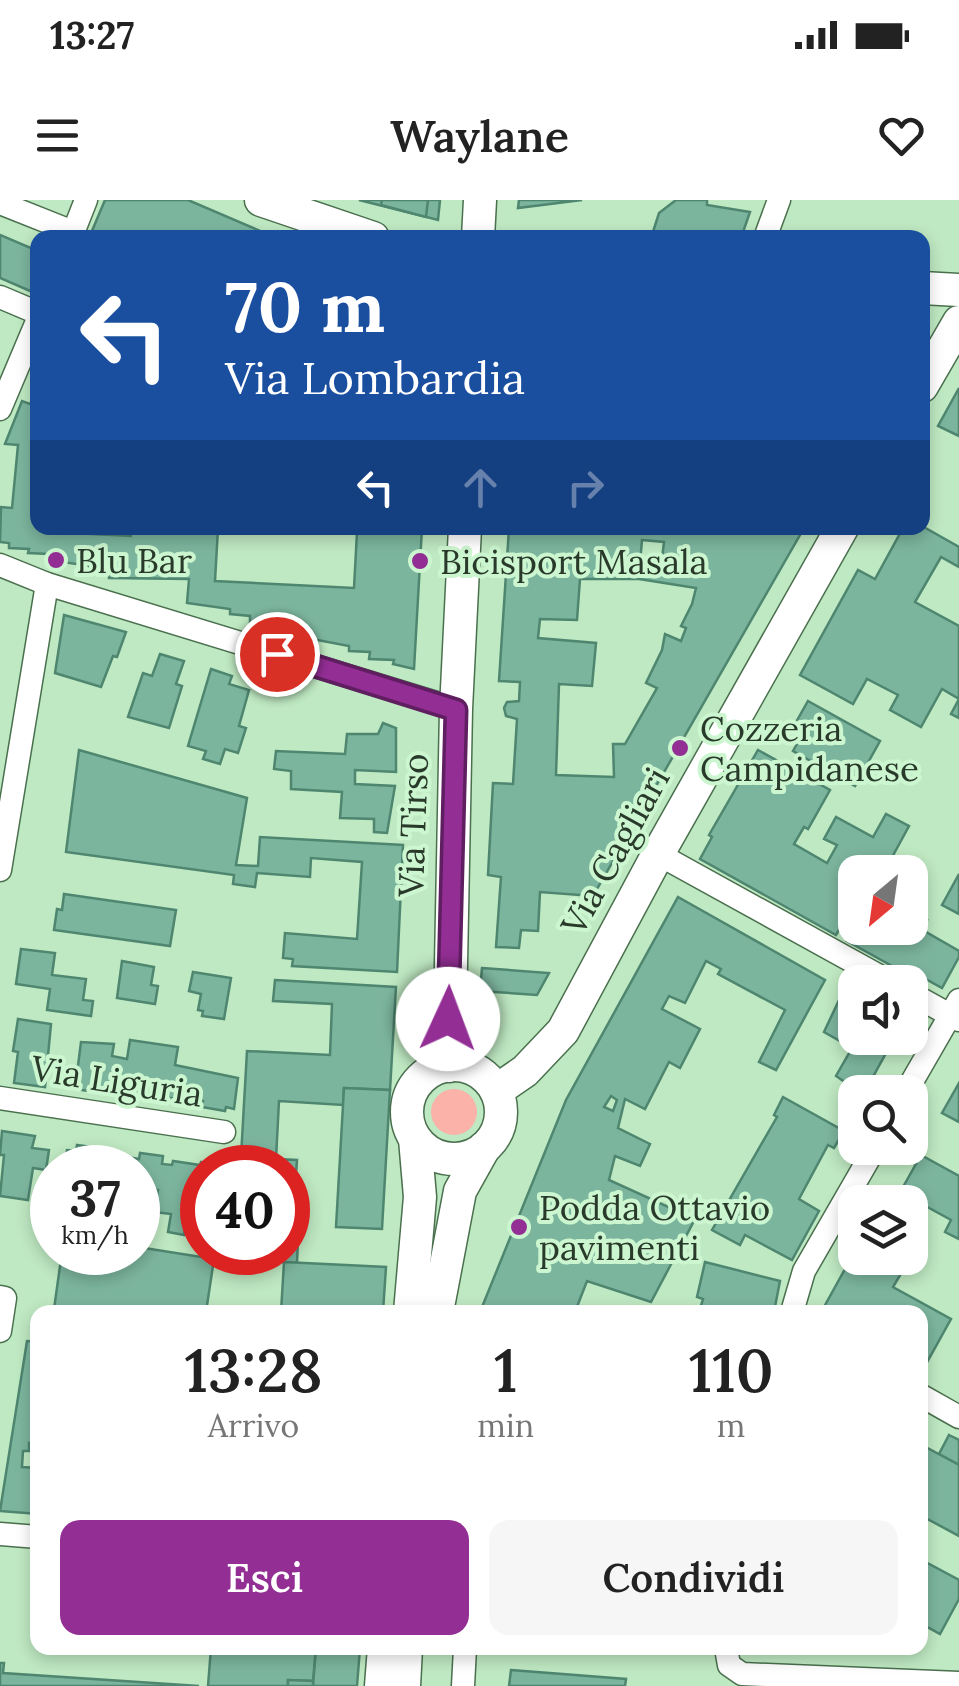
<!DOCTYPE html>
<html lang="it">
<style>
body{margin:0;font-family:Lora,serif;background:#f6f6f6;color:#222;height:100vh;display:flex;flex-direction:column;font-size:38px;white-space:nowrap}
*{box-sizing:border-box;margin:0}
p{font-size:32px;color:#767676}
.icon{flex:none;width:55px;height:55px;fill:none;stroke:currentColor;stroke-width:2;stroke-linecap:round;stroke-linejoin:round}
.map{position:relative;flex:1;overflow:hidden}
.panel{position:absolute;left:30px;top:1105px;width:898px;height:350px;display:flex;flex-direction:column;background:#fff;border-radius:20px;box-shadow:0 5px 15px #0003}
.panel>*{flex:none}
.guide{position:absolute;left:30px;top:30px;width:900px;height:305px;border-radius:20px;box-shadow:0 5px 15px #0003;background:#1a4fa0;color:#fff;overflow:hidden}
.needle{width:65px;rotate:209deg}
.fabs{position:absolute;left:838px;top:655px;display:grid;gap:20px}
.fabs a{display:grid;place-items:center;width:90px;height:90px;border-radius:20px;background:#fff;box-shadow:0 5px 15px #0003;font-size:50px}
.speed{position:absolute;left:30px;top:945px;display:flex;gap:20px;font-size:50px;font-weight:700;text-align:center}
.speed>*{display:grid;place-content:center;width:130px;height:130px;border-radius:50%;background:#fff;box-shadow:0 5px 15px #0003;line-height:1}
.speed small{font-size:25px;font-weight:400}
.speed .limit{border:15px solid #d22;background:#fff;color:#111}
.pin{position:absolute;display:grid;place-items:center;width:85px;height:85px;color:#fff;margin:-42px;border:5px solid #fff;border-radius:50%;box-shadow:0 2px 10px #0007}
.me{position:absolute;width:110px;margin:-55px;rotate:2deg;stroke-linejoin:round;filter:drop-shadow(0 0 8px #0008)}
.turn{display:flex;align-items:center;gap:35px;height:210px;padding:0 30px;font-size:45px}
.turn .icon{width:130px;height:130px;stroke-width:2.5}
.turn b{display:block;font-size:70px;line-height:85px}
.lanes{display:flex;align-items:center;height:95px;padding:0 30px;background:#0003;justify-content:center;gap:50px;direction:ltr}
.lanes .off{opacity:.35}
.eta{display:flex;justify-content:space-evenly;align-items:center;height:170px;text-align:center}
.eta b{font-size:60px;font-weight:600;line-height:70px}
.action{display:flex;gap:20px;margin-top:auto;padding:20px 30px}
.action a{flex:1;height:115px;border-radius:20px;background:#922e94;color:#fff;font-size:40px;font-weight:600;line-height:115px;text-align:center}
.action a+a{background:#f6f6f6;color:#222}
.status{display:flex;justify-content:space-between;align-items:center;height:70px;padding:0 50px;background:#fff;direction:ltr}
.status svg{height:28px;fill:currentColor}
header{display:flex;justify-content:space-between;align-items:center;height:130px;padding:0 30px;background:#fff;font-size:45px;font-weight:600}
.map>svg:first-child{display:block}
</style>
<div class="status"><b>13:27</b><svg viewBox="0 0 49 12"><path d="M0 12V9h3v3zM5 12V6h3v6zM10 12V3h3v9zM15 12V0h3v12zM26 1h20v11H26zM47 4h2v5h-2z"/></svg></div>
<header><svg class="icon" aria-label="menu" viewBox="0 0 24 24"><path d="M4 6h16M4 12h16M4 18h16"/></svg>Waylane<svg class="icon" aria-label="heart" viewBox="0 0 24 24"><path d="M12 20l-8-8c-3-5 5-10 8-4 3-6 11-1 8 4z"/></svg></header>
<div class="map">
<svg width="959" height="1486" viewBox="0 0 959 1486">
<rect width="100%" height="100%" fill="#bfe9c2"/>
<!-- green -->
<circle fill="#fab2a9" cx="454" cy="912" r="23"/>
<!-- building -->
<g fill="#7cb59e" stroke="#4e8670" stroke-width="2.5" fill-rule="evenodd">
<polygon points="105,0 188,0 272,36 89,38"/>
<polygon points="359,0 440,0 438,20"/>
<polygon points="382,0 428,0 426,17 381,5"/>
<polygon points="519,0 582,0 518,8"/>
<polygon points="676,0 707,0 707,5 750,12 741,38 651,38 659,13"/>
<polygon points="0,35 38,51 37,94 0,78"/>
<polygon points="959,188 959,236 938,226"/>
<polygon points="38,191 38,328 51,328 51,332 131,336 132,328 218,328 215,381 354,388 357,332 372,333 372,328 422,328 414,469 393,464 394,460 369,459 370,452 349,451 349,446 312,439 313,433 291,432 291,429 273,428 273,424 250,423 250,416 230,414 230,409 187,403 189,379 109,378 109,373 89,371 90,366 49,360 49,354 28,353 29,349 9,348 9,343 0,342 1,307 12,308 18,245 5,244 22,201 30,204"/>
<polygon points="922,326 959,347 959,367 941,357 915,402 959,426 959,518 951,514 959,499 942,489 921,527 890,510 898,495 867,479 853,504 800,475 858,370 875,379 903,328"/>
<path d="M509,328h295l-211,368 -53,-4 -2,39 -17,-1 -2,18 -23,-1 5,-70 -13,-2 5,-92 20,1 4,-65 -11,-3 -2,-8 3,-6 12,-1 1,-19 -21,-1zM642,340l22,2 -3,25 -21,-3zM580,379h59l57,9 -4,16 -11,22 5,2 -5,13 -16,-7 -3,16 -16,33 11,5 -32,56h-12l1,33 -58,-2 3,-91 33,2 4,-43 -58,-5 2,-19 37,1z"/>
<polygon points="64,415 126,432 117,457 113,456 101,487 55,473"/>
<polygon points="160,454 184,461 176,484 182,486 169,528 128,517 143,473 152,476"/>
<polygon points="211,469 232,476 229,484 249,490 239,526 246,528 238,553 225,549 220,564 203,559 206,551 188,546"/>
<polygon points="808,501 880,541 855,586 793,551 805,530 795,524"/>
<polygon points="383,523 396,528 396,572 355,570 355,584 395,586 387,633 374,632 374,619 340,618 342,592 291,589 291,571 274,569 276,551 345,554 347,534 378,534"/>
<polygon points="79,550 247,598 236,665 258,666 260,637 403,645 397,772 292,766 293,759 283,758 285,733 357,739 362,662 311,658 310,677 257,673 255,687 233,684 234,675 66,652"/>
<polygon points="758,550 830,590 808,629 804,627 794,644 827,663 837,645 824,639 836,617 873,637 886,614 909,626 884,672 855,672 855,728 910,728 910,711 927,720 921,729 959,751 959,757 942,788 922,777 919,781 847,741 854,729 843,723 836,735 700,659 712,637 709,635"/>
<polygon points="959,674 959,714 942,705"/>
<polygon points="64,694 176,710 170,746 54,730 57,709 62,710"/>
<path d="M678,697l147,83 -49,90 -17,-8 26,-52 -67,-36 3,-5 -15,-8 -21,42 -16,-7 -7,13 38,20 -20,39 -11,-6 -24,47 -20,-10 -7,29 32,16 -10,22 -25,-10 -6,24 86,39 -44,83 -64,-21 -12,31h-95l86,-212zM611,896l6,4 -4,11 -9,-4z"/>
<polygon points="21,749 55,753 52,775 86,779 83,800 93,801 91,816 47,810 50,789 16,784"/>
<polygon points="122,761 154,767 151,785 158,786 155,804 117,798"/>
<polygon points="482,768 549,773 537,795 480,791"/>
<polygon points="193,772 231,778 224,819 202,816 203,811 198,810 201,794 189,791"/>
<polygon points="275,780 396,787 390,890 344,888 343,905 279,901 276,959 297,960 293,1017 299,1017 297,1063 251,1060 251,1052 288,1052 288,968 251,968 252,957 241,957 247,851 330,855 332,804 273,801"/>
<polygon points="840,798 855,807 855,838 900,838 894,848 890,846 874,875 878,877 869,892 859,892 836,876 852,848 824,832"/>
<polygon points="18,819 51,824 45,887 14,883 18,852 13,851"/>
<polygon points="130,840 178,847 175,865 238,878 234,909 226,907 225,911 202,907 203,901 195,899 167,898 166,902 138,898 139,891 132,890 131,893 103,889 102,893 75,889 81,842 114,844 112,856 127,859"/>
<polygon points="959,883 959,922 942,913"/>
<polygon points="344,888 390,890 382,1029 336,1027"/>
<polygon points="783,897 844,931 834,948 828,945 799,999 819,1011 792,1060 745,1035 740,1045 712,1030 777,917 774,915"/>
<polygon points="2,931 35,936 32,948 49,950 46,970 33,968 28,1000 0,996 4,955 0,955"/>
<polygon points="77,945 100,948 98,958 107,959 108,954 139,959 140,953 163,956 162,964 172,965 173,961 200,965 201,962 226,968 202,968 202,997 189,995 184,1035 168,1032 171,1014 154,1012 158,990 138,987 138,968 64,968 67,950 76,951"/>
<polygon points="921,955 959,976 959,1039 945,1032 951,1020 920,1003 917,1007 898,996"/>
<polygon points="138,1047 214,1059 206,1112 77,1112 54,1109 62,1052 138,1052"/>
<polygon points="855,1051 855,1058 877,1058 902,1072 893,1087 951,1119 926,1164 920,1161 920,1112 833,1112 824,1107"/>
<polygon points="284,1062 386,1067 383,1112 281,1112"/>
<polygon points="705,1062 780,1081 774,1112 699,1112 703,1099 697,1097"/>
<polygon points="27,1141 38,1142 38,1244 29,1243 29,1251 23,1251 22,1267 38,1268 38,1314 0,1311"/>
<polygon points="949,1235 959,1240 959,1265 939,1254"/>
<polygon points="920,1244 959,1265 959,1336 920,1315"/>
<polygon points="920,1359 959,1380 959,1399 940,1434 920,1423"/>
<polygon points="211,1448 316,1448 313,1481 288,1480 288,1486 208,1486"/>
<polygon points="316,1448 360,1448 357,1486 313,1486"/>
<polygon points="0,1463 4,1463 3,1473 199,1486 0,1486"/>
<polygon points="511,1470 626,1479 625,1486 509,1486"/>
<polygon points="288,1480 313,1481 313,1486 288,1486"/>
</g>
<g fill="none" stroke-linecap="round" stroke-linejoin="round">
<!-- street casing -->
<g stroke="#4a704e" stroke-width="25">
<g id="street">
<polyline points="0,3 73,32"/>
<polyline points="71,38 86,0"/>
<polyline points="765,38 779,0"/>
<polyline points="0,97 38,113"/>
<polyline points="0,209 38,119"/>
<polyline points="0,365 47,384 456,509"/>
<polyline points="658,654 890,782"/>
<polyline points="0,670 47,384"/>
<polyline points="910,793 959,820"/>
<polyline points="906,892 959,800"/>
<polyline points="0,898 224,932"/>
<polyline points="0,1097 5,1098 0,1131"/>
<polyline points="792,1112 804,1071 875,948"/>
<polyline points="920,1195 959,1217"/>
<polyline points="0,1334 38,1337"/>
<polyline points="726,1448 729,1465 742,1474 959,1483"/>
<polyline points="463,1486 465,1448"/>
</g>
</g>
<!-- secondary casing -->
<g stroke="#4a704e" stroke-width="35">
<g id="secondary">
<polyline points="261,0 373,38"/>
<polyline points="478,38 480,0"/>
<polyline points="922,88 959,90"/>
<polyline points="922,186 959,122"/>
<circle cx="454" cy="912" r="47"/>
<polyline points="449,866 456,509 465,328"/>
<polyline points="496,891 525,871 563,831 658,654 842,328"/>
<polyline points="410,1112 420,997 415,939"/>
<polyline points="437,1112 460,991 484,948"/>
<polyline points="381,1486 384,1448"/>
<polyline points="404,1486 406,1448"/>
</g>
</g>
<!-- street -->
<use href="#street" stroke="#fff" stroke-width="22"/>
<!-- secondary -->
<use href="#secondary" stroke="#fff" stroke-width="32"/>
</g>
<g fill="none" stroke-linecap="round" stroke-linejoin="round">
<!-- route casing -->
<g stroke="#5f1e60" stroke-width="25">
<polyline id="route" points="277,454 456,510 448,819"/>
</g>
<!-- route -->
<use href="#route" stroke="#922e94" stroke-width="18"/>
</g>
<!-- markers -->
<g fill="#922e94" stroke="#ccf6cf" stroke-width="4">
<circle cx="56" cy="360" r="10"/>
<circle cx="420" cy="361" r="10"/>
<circle cx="680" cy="548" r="10"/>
<circle cx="519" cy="1027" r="10"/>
</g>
<g text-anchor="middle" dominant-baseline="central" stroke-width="8" stroke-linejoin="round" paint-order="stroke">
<!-- poi labels -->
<g font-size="35" fill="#293a2b" stroke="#ccf6cf" text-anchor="start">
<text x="76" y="360">Blu Bar</text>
<text x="440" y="361">Bicisport Masala</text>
<text x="700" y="528">Cozzeria<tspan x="700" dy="40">Campidanese</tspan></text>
<text x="539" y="1007">Podda Ottavio<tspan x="539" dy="40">pavimenti</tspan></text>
</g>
<!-- street labels -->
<g font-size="35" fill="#293a2b" stroke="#ccf6cf">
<text transform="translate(413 625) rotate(-88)">Via Tirso</text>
<text transform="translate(615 651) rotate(-61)">Via Cagliari</text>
<text transform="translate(117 881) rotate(9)">Via Liguria</text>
</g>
</g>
</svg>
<div class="fabs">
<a><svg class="needle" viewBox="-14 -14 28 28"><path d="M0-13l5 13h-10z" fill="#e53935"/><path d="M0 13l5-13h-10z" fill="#767676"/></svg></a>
<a><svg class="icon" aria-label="sound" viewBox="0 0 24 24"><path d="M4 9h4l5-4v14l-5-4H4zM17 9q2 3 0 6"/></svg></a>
<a><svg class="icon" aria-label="search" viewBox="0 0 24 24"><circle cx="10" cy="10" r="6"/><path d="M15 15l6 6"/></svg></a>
<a><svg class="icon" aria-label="layers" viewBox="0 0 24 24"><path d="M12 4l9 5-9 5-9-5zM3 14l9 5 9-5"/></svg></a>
</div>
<div class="speed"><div>37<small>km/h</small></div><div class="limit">40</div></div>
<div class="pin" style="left:277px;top:454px;background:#d93025"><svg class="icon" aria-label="arrive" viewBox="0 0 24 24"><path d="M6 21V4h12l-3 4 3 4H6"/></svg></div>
<svg class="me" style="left:448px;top:819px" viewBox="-20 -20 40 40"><circle r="19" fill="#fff"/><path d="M0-13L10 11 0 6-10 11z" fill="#922e94"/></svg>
<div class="guide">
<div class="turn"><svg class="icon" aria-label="left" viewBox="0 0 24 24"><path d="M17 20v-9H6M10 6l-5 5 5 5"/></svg><div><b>70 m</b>Via Lombardia</div></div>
<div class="lanes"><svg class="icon" aria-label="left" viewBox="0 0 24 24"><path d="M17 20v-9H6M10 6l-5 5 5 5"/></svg><svg class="icon off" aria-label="ahead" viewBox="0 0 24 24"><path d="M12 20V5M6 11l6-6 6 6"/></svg><svg class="icon off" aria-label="right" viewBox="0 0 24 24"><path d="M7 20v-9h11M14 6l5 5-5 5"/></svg></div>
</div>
<section class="panel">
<div class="eta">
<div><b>13:28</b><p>Arrivo</p></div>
<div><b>1</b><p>min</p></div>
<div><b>110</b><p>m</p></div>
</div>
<div class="action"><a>Esci</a><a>Condividi</a></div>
</section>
</div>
